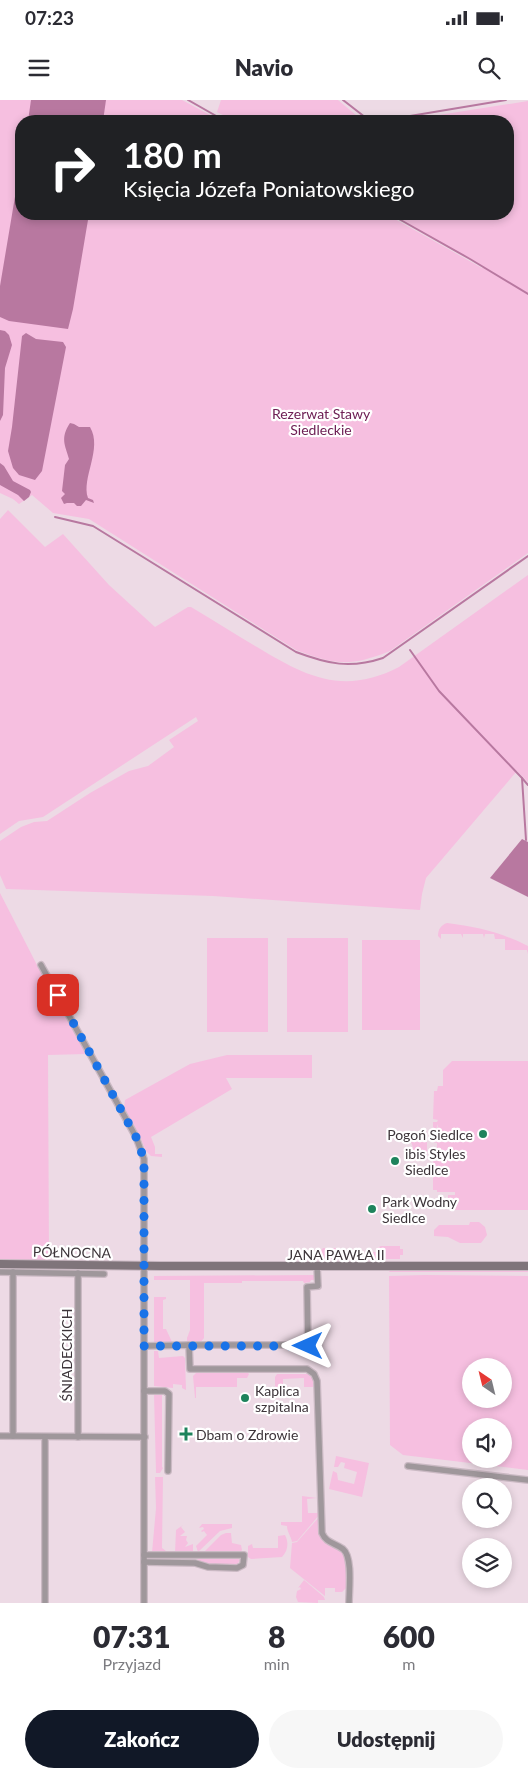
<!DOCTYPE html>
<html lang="pl">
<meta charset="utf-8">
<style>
body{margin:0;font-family:Lato,sans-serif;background:#f7f7f7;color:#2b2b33;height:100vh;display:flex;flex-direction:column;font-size:19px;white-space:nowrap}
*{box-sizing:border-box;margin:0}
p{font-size:16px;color:#7c7c81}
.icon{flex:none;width:28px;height:28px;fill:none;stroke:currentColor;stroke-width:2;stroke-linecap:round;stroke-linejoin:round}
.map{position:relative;height:1503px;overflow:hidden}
.sheet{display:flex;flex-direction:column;background:#fff;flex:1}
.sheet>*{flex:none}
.hud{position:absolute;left:15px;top:15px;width:499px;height:105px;border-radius:20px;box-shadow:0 2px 8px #0003;background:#202124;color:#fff;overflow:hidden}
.needle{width:32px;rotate:325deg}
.tools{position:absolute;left:462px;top:1258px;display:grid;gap:10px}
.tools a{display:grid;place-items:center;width:50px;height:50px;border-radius:50%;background:#fff;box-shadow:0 2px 8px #0003;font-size:25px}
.pin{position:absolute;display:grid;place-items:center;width:42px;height:42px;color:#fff;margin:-21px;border-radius:10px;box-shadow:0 2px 8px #0006}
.me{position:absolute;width:55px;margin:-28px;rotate:270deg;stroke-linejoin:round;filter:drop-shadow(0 0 4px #0008)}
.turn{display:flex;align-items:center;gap:18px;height:105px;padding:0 25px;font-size:22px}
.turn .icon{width:65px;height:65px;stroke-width:2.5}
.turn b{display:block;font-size:35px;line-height:42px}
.eta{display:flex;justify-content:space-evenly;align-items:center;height:85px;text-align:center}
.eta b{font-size:30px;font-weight:800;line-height:35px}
.primary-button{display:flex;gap:10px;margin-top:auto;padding:10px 25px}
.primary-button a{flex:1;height:58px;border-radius:30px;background:#111827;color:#fff;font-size:20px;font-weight:800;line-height:58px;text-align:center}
.primary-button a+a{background:#f7f7f7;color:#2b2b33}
.status{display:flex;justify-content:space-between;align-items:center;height:35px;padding:0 25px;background:#fff;direction:ltr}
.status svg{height:14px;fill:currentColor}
header{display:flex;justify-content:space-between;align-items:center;height:65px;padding:0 25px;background:#fff;font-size:22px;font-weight:800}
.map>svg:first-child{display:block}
</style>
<div class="status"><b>07:23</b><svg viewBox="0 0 49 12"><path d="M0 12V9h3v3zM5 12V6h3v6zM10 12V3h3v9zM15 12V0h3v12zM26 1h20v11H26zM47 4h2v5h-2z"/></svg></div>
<header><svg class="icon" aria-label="menu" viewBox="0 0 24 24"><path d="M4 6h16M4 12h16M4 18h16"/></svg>Navio<svg class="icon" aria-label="search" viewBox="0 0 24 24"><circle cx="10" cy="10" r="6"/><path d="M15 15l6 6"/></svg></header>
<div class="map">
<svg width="528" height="1503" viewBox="0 0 528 1503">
<rect width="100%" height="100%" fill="#eddae5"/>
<!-- green -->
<g fill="#f6bfe0" fill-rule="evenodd">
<path d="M0,0h182l39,21h-200v93h365l96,54 1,-1 -91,-53h116v-93h-107l127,-20v192l-22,-12 22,13v259l-138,98c-40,16 -55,14 -94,-1l-207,-131 -36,-6 -21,-18 -13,9 -6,-5 -13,-6z"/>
<polygon points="221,0 338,0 363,21 234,21 217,12"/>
<path d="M8,410l37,37 18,-13 46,51 46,42 33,-20h3c22,13 44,27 66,40 48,29 86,49 142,20l129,-92v207l-11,-11 -91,107 -4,16 -2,16 -207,-14 -207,-7 -6,-14v-34l21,-14 13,-5 13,-1 43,-28 39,-22 19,-5 26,-19 -5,-7 29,-19 -2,-4 -153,100 -24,4 -19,13v-315z"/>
<polygon points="0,793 38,867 86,954 48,955 49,1161 0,1159"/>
<path d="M447,823c31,4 53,9 81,23v8l-1,-4h-22v-11h-10l-1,-5h-9l-1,4 -1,-4h-20v4l-2,-4h-20v5l-3,-3c0,-7 3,-11 9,-13z"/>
<rect x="207" y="838" width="61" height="94"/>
<rect x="287" y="838" width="61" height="94"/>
<rect x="362" y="840" width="58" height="90"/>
<polygon points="227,955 312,955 312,978 226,978 232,989 151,1037 155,1047 155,1054 162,1054 162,1057 151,1056 146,1051 139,1034 124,1008 125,1000 190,964"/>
<polygon points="452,961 528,961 528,1110 454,1110 453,1107 454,1104 448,1099 448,1095 455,1095 455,1092 437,1092 437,1090 433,1090 433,1061 437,1061 438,1059 433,1059 433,1052 437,1052 437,1056 437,1043 433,1042 433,1039 437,1038 438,1024 436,1029 433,1029 433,1022 437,1022 438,1020 433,1019 434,991 437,991 438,986 443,986 443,970"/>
<path d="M414,1039h9l4,3v15l-4,4h-10l-2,-3c2,-5 3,-10 0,-16z"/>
<polygon points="470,1122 479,1122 485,1127 487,1135 481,1143 460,1143 448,1137 434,1136 434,1130 439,1125 469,1125"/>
<polygon points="381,1146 400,1146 400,1149 403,1149 403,1155 400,1155 400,1159 323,1159 320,1152 323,1148 336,1148 337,1152 377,1152 377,1148"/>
<polygon points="391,1169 528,1170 528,1172 389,1172"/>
<polygon points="315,1175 314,1180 311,1180 310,1182 304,1183 303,1181 242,1181 242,1183 204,1183 204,1238 200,1243 187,1242 187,1238 190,1230 190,1180 154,1180 154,1176"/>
<path d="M424,1175l104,1v194l-125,-15 -13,-10 -1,-169zM504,1266v33h-33v-33zM471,1326h33v33h-33z"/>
<polygon points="154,1197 166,1197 166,1199 163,1200 163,1229 166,1229 172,1242 154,1243"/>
<polygon points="154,1251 158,1251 159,1258 183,1256 185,1258 186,1290 182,1288 182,1285 173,1284 173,1288 154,1286"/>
<polygon points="196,1273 248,1273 249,1274 247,1278 237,1278 237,1287 196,1287 196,1298 195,1298 193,1276"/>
<polygon points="277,1274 308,1274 313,1279 313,1287 304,1287 304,1278 283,1279 283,1297 275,1297 275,1277"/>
<polygon points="154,1294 162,1295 162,1367 163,1368 160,1373 156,1373"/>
<polygon points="336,1356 369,1363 362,1397 329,1389 333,1371 337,1373 338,1380 354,1384 357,1372 344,1368 345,1363 341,1362 338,1367 334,1367"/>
<polygon points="155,1377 163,1377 162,1448 166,1451 152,1453 156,1408"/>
<path d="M302,1396l15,2 -10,1 1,14h9l1,-5 2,6 -23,27 -5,1c-1,-6 -5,-10 -5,-16l-6,-1v-3h21z"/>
<polygon points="320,1416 321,1436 323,1441 341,1451 346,1458 347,1487 342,1492 335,1492 335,1488 325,1488 325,1496 290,1468 292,1443 297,1442"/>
<polygon points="202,1424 232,1424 232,1428 220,1431 198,1452 196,1446 207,1435 204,1431 202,1432 201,1431 204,1429 203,1427 199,1428"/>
<polygon points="183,1425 181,1427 185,1432 180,1436 187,1436 186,1440 188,1443 185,1447 193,1444 193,1451 197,1453 175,1453 176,1430"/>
<polygon points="226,1433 231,1433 232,1443 241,1445 242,1450 240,1453 203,1453 221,1435"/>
<path d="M285,1435c4,7 3,16 -3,22l-31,2 -3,-2v-11l4,-2 1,4h25v-12z"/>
<path d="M199,1458h38l3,2 -4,6c-14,0 -26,1 -39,-6z"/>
<polygon points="304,1480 324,1497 325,1500 318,1500 318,1503 298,1502 296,1497 297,1491 301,1489 300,1487 298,1488"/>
</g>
<!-- water -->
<g fill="#b878a0">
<polygon points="31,0 106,0 103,21 28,21"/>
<polygon points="21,61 21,114 89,114 73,209 68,229 9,221 0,217 0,186"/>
<polygon points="0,230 5,231 9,235 12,245 5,268 3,315 0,321"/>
<polygon points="26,233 36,239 63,242 66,247 42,371 35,380 19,375 13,368 8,351 12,327 22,236"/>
<path d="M70,323l4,1 5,3h11c13,22 -9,51 -2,71l5,2 1,3 -8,-3 -5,6h-4l-3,-3h-7l-3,1 -3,-6 4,-4 -3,-3 3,-26 4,-6c-4,-14 -9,-21 1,-36z"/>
<polygon points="0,363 4,366 13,381 30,390 31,392 29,397 24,401 18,395 0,385"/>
<polygon points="522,739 528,742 528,797 490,778"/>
</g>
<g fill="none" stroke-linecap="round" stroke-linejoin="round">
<!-- stream -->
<g stroke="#b878a0" stroke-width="2">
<polyline points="188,0 225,21"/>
<polyline points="343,0 370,21"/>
<polyline points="380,21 506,0"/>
<polyline points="390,114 470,159 528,194"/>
<path d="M55,417l38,9 203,126c32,12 54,17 87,6l145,-102"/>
<polyline points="410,550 439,591 522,678 526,740"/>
<polyline points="522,678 528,685"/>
</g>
<!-- minor casing -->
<g stroke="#cab9c3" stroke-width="8">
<g id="minor">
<polyline points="41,865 136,1037 144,1059 144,1503"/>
<polyline points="0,1172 104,1174"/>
<polyline points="13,1172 13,1336"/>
<polyline points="78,1173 78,1337"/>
<polyline points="189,1245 308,1245 307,1187 318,1186 317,1166"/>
<path d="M145,1246l44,-1 1,24h117l7,5 3,7 5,152c4,10 13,10 21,16 10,8 6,42 6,54"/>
<polyline points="144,1291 165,1291 169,1294 168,1371"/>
<polyline points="0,1336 145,1337"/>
<polyline points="408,1366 528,1380"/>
<polyline points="144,1462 195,1463 208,1467 237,1468 243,1465 244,1455 144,1455"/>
<polyline points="45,1503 45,1337"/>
</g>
</g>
<!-- secondary casing -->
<g stroke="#cab9c3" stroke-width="10">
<polyline id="secondary" points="0,1164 160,1166 528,1166"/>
</g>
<!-- minor -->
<use href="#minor" stroke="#9f979b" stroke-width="5.5"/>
<!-- secondary -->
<use href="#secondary" stroke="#7f747a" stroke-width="8"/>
</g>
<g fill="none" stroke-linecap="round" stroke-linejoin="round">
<!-- route -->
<polyline stroke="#1a73e8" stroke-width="9" stroke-dasharray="0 16.2" points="58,895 136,1037 144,1059 144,1246 308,1246"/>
</g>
<!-- markers -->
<g fill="#1e835c" stroke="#fff" stroke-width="2">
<circle cx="483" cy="1034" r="5"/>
<circle cx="395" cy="1061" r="5"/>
<circle cx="372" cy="1109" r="5"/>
<circle cx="245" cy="1298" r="5"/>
<path d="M183.5 1326.5h5v5h5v5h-5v5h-5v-5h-5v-5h5z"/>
</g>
<g text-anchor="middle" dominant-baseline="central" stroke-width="4.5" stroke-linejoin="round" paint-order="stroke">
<!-- park labels -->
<g font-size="14" fill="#6e2055" stroke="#fff">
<text x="321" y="313">Rezerwat Stawy<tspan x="321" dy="16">Siedleckie</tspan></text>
</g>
<!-- poi labels -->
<g font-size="14" fill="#3d353a" stroke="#fff" text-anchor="start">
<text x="473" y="1034" text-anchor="end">Pogoń Siedlce</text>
<text x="405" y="1053">ibis Styles<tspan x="405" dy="16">Siedlce</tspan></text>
<text x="382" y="1101">Park Wodny<tspan x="382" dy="16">Siedlce</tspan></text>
<text x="255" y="1290">Kaplica<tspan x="255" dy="16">szpitalna</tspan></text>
<text x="196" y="1334">Dbam o Zdrowie</text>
</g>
<!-- street labels -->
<g font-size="14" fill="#3d353a" stroke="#fff">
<text transform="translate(72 1152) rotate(1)">PÓŁNOCNA</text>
<text x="336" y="1154">JANA PAWŁA II</text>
<text transform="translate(66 1255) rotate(-90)">ŚNIADECKICH</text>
</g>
</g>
</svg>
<div class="tools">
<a><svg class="needle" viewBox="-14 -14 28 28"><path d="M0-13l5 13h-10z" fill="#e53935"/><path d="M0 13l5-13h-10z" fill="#7c7c81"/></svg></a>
<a><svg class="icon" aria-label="sound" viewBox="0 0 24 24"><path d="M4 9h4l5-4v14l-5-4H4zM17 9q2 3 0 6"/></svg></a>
<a><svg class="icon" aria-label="search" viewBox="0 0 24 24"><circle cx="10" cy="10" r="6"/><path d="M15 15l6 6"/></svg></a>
<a><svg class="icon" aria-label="layers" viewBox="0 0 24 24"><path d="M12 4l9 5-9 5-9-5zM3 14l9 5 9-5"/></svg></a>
</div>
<div class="pin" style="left:58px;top:895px;background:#d93025"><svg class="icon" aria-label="arrive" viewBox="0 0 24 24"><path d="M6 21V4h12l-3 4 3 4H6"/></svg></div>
<svg class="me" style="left:308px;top:1246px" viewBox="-20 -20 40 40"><path d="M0-17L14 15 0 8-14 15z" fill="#1a73e8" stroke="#fff" stroke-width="4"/></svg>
<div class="hud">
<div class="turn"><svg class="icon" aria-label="right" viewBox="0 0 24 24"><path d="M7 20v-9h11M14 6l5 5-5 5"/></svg><div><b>180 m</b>Księcia Józefa Poniatowskiego</div></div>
</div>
</div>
<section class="sheet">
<div class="eta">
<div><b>07:31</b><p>Przyjazd</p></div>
<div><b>8</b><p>min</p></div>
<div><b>600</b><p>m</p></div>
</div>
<div class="primary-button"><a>Zakończ</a><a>Udostępnij</a></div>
</section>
